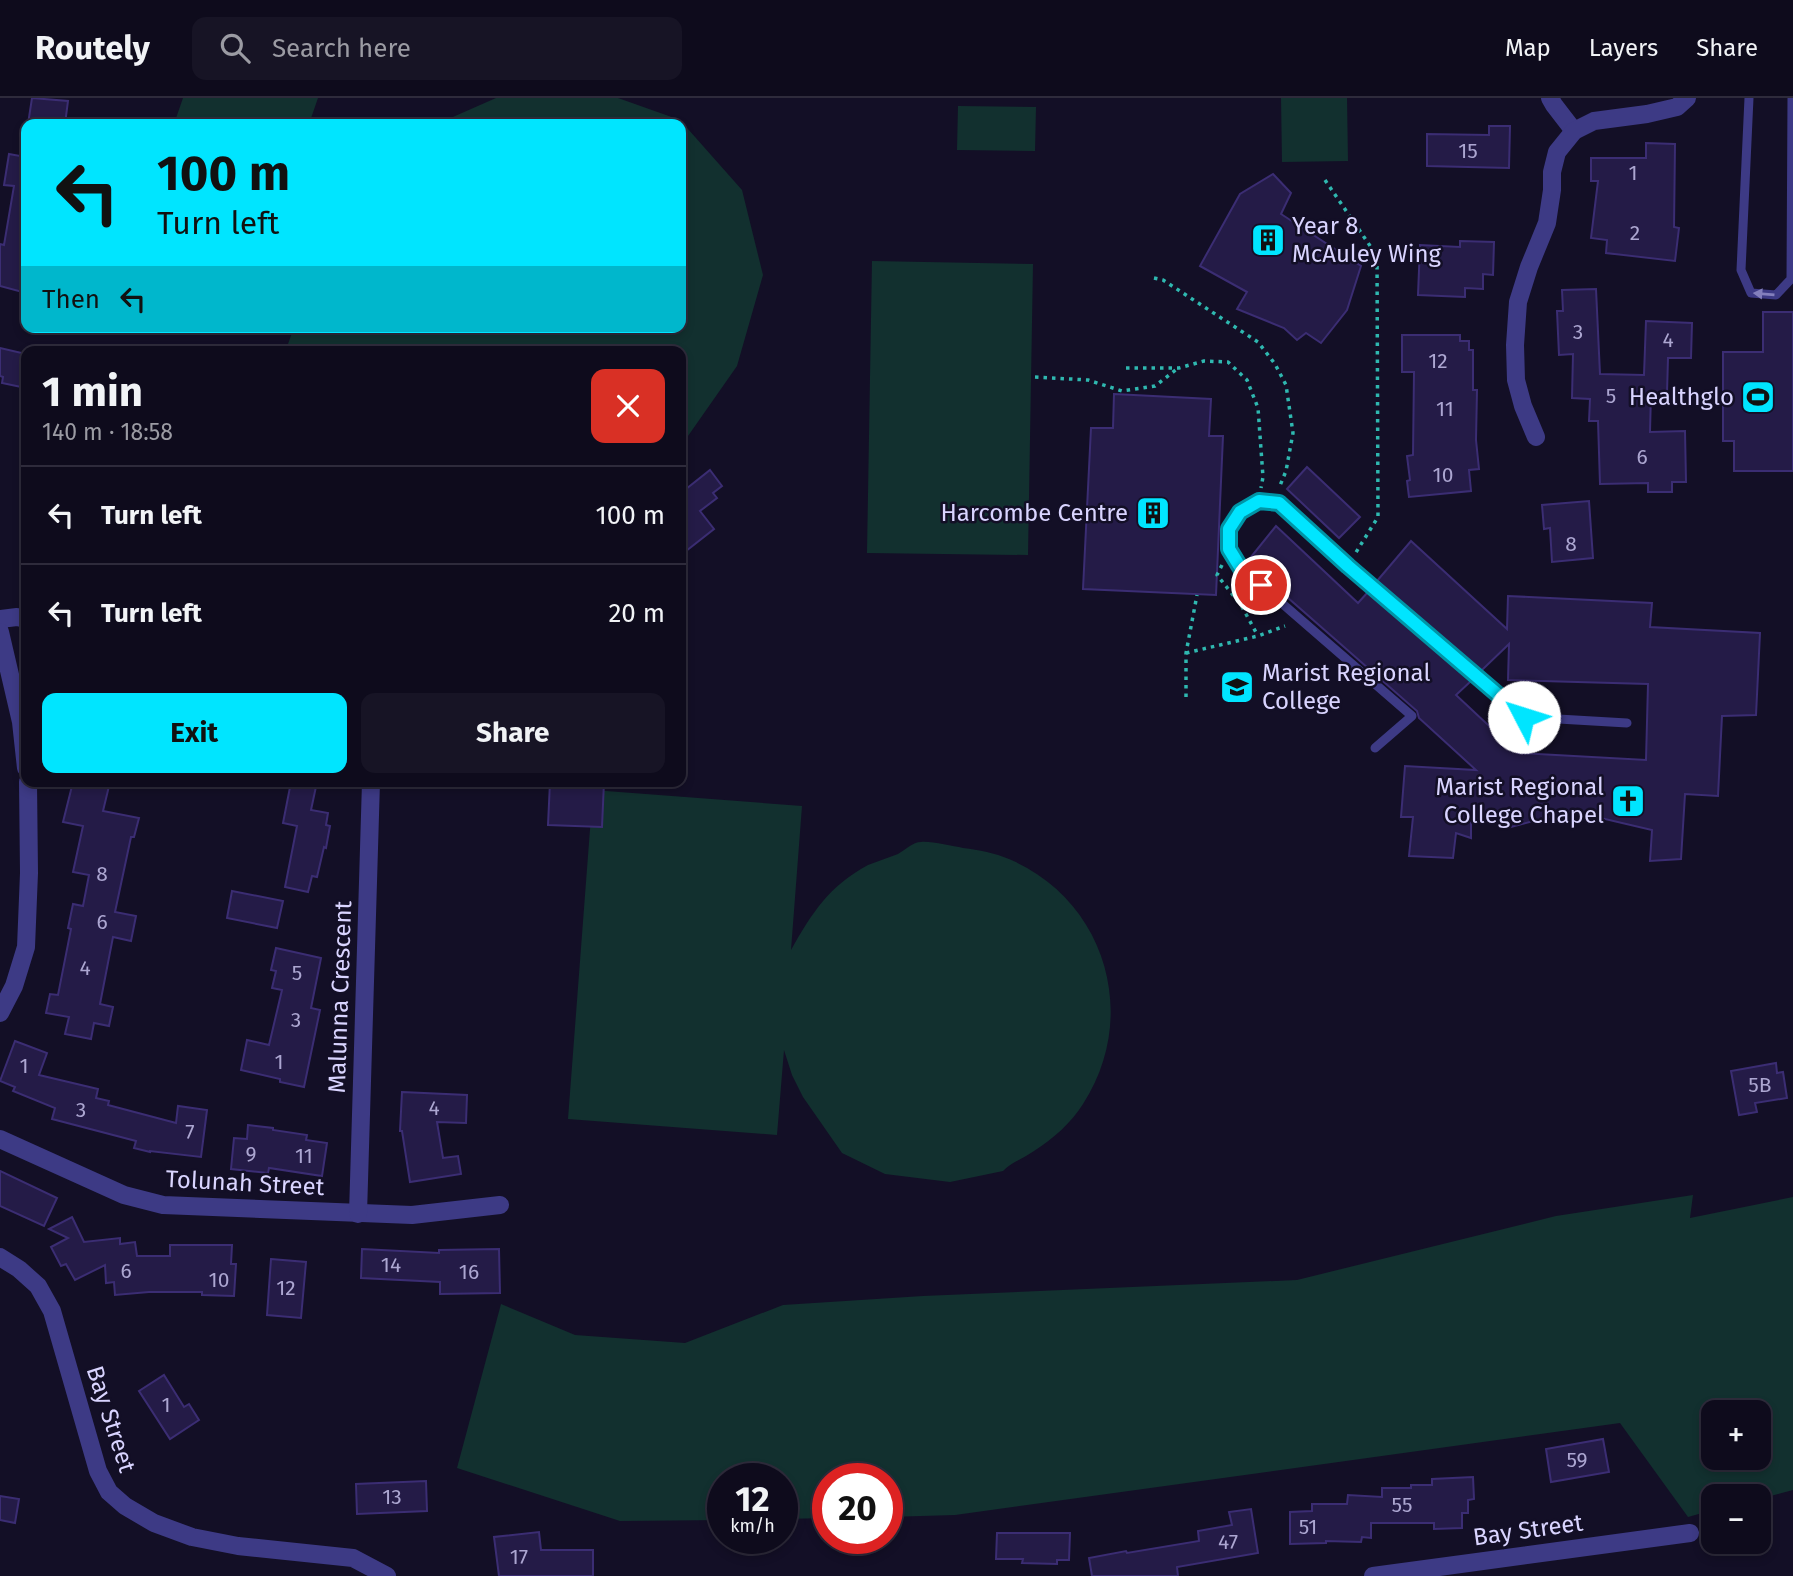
<!DOCTYPE html>
<meta charset="utf-8">
<style>
body{margin:0;font-family:"Fira Sans",sans-serif;background:#171425;color:#f1f3f6;height:100vh;display:flex;flex-direction:column;font-size:26px;white-space:nowrap}
*{box-sizing:border-box;margin:0}
p{font-size:23px;color:#9b9ba3}
.icon{flex:none;width:38px;height:38px;fill:none;stroke:currentColor;stroke-width:2;stroke-linecap:round;stroke-linejoin:round}
.map{position:relative;flex:1;overflow:hidden}
.sheet{position:absolute;left:21px;top:248px;width:665px;height:441px;display:flex;flex-direction:column;background:#0e0b1c;border-radius:14px;box-shadow:0 4px 10px #0003,0 0 0 2px #2e2b3b}
.sheet>*{flex:none}
.guide{position:absolute;left:21px;top:21px;width:665px;height:214px;border-radius:14px;box-shadow:0 4px 10px #0003,0 0 0 2px #2e2b3b;background:#00e5ff;color:#111;overflow:hidden}
.buttons{position:absolute;left:1701px;top:1302px;display:grid;gap:14px}
.buttons a{display:grid;place-items:center;width:70px;height:70px;border-radius:14px;background:#0e0b1c;box-shadow:0 4px 10px #0003,0 0 0 2px #2e2b3b;font-size:35px}
.speed{position:absolute;left:707px;top:1365px;display:flex;gap:14px;font-size:35px;font-weight:700;text-align:center}
.speed>*{display:grid;place-content:center;width:91px;height:91px;border-radius:50%;background:#0e0b1c;box-shadow:0 4px 10px #0003,0 0 0 2px #2e2b3b;line-height:1}
.speed small{font-size:18px;font-weight:400}
.speed .limit{border:10px solid #d22;background:#fff;color:#111}
.pin{position:absolute;display:grid;place-items:center;width:60px;height:60px;color:#fff;margin:-30px;border:4px solid #fff;border-radius:50%;box-shadow:0 2px 7px #0007}
.me{position:absolute;width:77px;margin:-38px;rotate:310deg;stroke-linejoin:round;filter:drop-shadow(0 0 5px #0008)}
.turn{display:flex;align-items:center;gap:24px;height:147px;padding:0 21px;font-size:32px}
.turn .icon{width:91px;height:91px;stroke-width:2.5}
.turn b{display:block;font-size:49px;line-height:60px}
.then{display:flex;align-items:center;height:66px;padding:0 21px;background:#0003;gap:14px;font-size:26px}
.round{display:grid;place-items:center;flex:none;width:74px;height:74px;border-radius:14px;background:#171425}
.overview{display:flex;align-items:center;justify-content:space-between;height:119px;padding:0 21px}
h1{font-size:42px;font-weight:700;line-height:52px}
.button{display:flex;gap:14px;margin-top:auto;padding:14px 21px}
.button a{flex:1;height:80px;border-radius:14px;background:#00e5ff;color:#111;font-size:28px;font-weight:700;line-height:80px;text-align:center}
.button a+a{background:#171425;color:#f1f3f6}
ul{padding:0;list-style:none}
li{display:flex;align-items:center;gap:21px;height:98px;padding:0 21px;border-top:2px solid #2e2b3b}
li div{flex:1}
li b{display:block;font-size:26px}
li em{font-style:normal}
header{display:flex;align-items:center;gap:42px;box-sizing:border-box;height:98px;padding:0 35px;background:#0e0b1c;border-bottom:2px solid #2e2b3b}
header strong{font-size:33px}
nav{display:flex;gap:38px;margin-inline-start:auto;font-size:24px}
.search{width:490px;height:63px;background:#171425;display:flex;align-items:center;gap:18px;box-sizing:border-box;padding:0 24px;border-radius:14px;color:#9b9ba3;font-size:26px}
.map>svg:first-child{display:block}
</style>
<header>
<strong>Routely</strong>
<div class="search"><svg class="icon" aria-label="search" viewBox="0 0 24 24"><circle cx="10" cy="10" r="6"/><path d="M15 15l6 6"/></svg>Search here</div>
<nav><a>Map</a><a>Layers</a><a>Share</a></nav>
</header>
<div class="map">
<svg width="1793" height="1478" viewBox="0 0 1793 1478">
<rect width="100%" height="100%" fill="#130f26"/>
<!-- green -->
<g fill="#12302f" fill-rule="evenodd">
<polygon points="183,0 318,0 309,26 174,26"/>
<polygon points="496,0 618,0 680,22 742,92 763,177 737,268 688,338 681,343 681,254 290,254 288,246 294,229 681,229 681,26 437,26"/>
<polygon points="1281,0 1347,0 1348,63 1282,64"/>
<polygon points="958,8 1036,9 1035,53 957,52"/>
<polygon points="872,163 1033,166 1028,457 867,455"/>
<path d="M593,692l209,16 -11,144c21,-37 38,-64 77,-85 10,-4 20,-7 30,-11 7,-4 15,-12 23,-12 10,-1 31,4 42,6 16,2 32,5 46,11 97,41 131,157 74,245 -12,19 -30,35 -49,47 -10,7 -22,11 -31,20l-53,11 -65,-8 -43,-21 -39,-56 -11,-22 -8,-25 -7,85 -209,-16z"/>
<path d="M1693,1097l-3,23 103,-21v293l-34,9v-3h-46v14l-25,7 -68,-94 -665,92 -68,2v-38h-59v39l-46,1v-40h-59v41l-103,1 -163,-53 44,-164 74,31 110,8 98,-38 140,-9 374,-16 259,-64zM1713,1314h46v46h-46z"/>
</g>
<!-- building -->
<g fill="#241b47" stroke="#3b2d73" stroke-width="2">
<polygon points="32,0 68,3 65,26 28,26"/>
<polygon points="1489,28 1510,28 1509,70 1427,68 1427,36 1489,37"/>
<polygon points="1646,45 1675,46 1674,129 1679,130 1675,163 1606,155 1607,142 1591,140 1598,83 1591,83 1591,60 1646,60"/>
<polygon points="9,56 26,59 26,195 0,188 0,146 4,147 14,88 4,87"/>
<polygon points="1273,76 1291,95 1281,116 1361,168 1347,212 1321,245 1306,235 1297,242 1284,230 1237,211 1247,194 1200,168 1240,96"/>
<polygon points="1460,143 1494,144 1493,177 1483,176 1483,191 1465,190 1465,199 1418,197 1420,147 1460,149"/>
<polygon points="1596,191 1600,276 1644,277 1646,223 1692,225 1691,260 1668,260 1667,295 1651,295 1650,334 1685,333 1686,384 1672,384 1672,394 1648,394 1648,385 1600,386 1598,323 1589,323 1590,301 1572,300 1573,256 1559,257 1557,213 1563,213 1562,192"/>
<polygon points="1763,214 1793,214 1793,373 1734,373 1734,343 1723,343 1723,254 1763,254"/>
<polygon points="1402,237 1460,237 1460,243 1469,243 1469,252 1473,252 1473,292 1477,292 1476,342 1479,371 1469,372 1471,393 1409,399 1407,383 1410,382 1407,358 1413,357 1414,274 1402,274"/>
<polygon points="0,250 26,256 26,290 2,285 3,279 0,278"/>
<polygon points="1114,296 1211,301 1209,338 1223,338 1216,497 1083,491 1091,330 1113,330"/>
<polygon points="1307,369 1360,419 1339,440 1287,391"/>
<polygon points="710,372 722,388 713,395 717,400 700,413 714,431 681,457 681,395"/>
<polygon points="1589,403 1593,460 1552,464 1550,430 1544,431 1542,407"/>
<polygon points="1276,428 1358,505 1368,494 1471,583 1456,597 1518,655 1646,662 1648,586 1508,582 1509,546 1481,573 1377,483 1411,443 1507,531 1508,498 1652,505 1650,529 1760,535 1756,617 1722,618 1718,698 1685,696 1681,761 1650,763 1652,732 1571,713 1511,729 1509,715 1471,722 1471,740 1456,735 1453,760 1409,758 1413,719 1401,719 1405,668 1476,672 1419,620 1417,613 1247,464"/>
<polygon points="73,684 110,684 103,713 139,720 134,739 131,739 115,814 136,818 131,843 113,839 100,906 113,909 109,928 94,925 91,941 65,936 69,919 46,915 50,896 58,897 71,831 68,830 73,806 83,808 89,777 73,774 83,728 63,724"/>
<polygon points="291,684 317,684 311,712 328,715 326,727 330,728 326,750 324,749 317,779 312,778 308,794 285,789 297,728 283,725"/>
<polygon points="550,684 604,684 602,729 548,727"/>
<polygon points="232,793 283,803 277,830 227,820"/>
<polygon points="276,850 321,860 311,910 320,912 304,989 280,984 280,981 241,972 247,942 269,947 282,892 272,890 276,873 271,872"/>
<polygon points="15,943 47,955 39,977 98,991 96,1000 109,1003 108,1007 176,1025 178,1008 207,1012 201,1059 150,1053 150,1054 134,1050 136,1043 52,1021 55,1010 13,993 15,989 0,983"/>
<polygon points="1776,965 1777,975 1783,974 1787,1000 1755,1005 1757,1014 1739,1017 1731,973"/>
<polygon points="402,994 467,997 466,1025 437,1024 443,1060 458,1058 461,1076 410,1084 402,1033 400,1033"/>
<polygon points="248,1027 273,1030 273,1032 307,1037 306,1042 327,1045 322,1078 269,1070 268,1075 231,1071 234,1040 247,1041"/>
<polygon points="0,1073 57,1100 44,1128 0,1108"/>
<polygon points="72,1119 84,1144 120,1140 120,1146 135,1144 137,1158 170,1158 170,1147 232,1147 231,1166 236,1166 234,1198 202,1197 202,1194 149,1194 115,1197 114,1184 106,1185 105,1167 75,1182 66,1166 61,1168 51,1149 68,1140 49,1131"/>
<polygon points="362,1151 439,1155 439,1152 499,1151 500,1195 440,1196 440,1184 361,1180"/>
<polygon points="271,1161 306,1164 301,1220 267,1217"/>
<polygon points="164,1277 184,1309 189,1306 199,1322 170,1341 139,1293"/>
<polygon points="1603,1341 1609,1374 1551,1384 1546,1351"/>
<polygon points="1473,1379 1474,1401 1468,1402 1468,1415 1462,1415 1462,1430 1434,1431 1434,1425 1371,1425 1371,1440 1362,1439 1361,1444 1326,1443 1326,1445 1290,1446 1290,1414 1312,1413 1312,1406 1347,1406 1348,1397 1382,1399 1382,1390 1411,1390 1411,1387 1432,1387 1432,1381"/>
<polygon points="426,1383 427,1413 357,1416 356,1386"/>
<polygon points="0,1398 19,1401 15,1425 0,1422"/>
<polygon points="1251,1411 1258,1455 1177,1469 1178,1478 1092,1478 1089,1460 1126,1453 1127,1455 1199,1443 1198,1433 1232,1427 1229,1414"/>
<polygon points="539,1434 541,1452 593,1452 593,1478 499,1478 494,1439"/>
<polygon points="997,1435 1070,1435 1069,1462 1057,1462 1057,1466 1022,1465 1023,1461 996,1461"/>
</g>
<g fill="none" stroke-linecap="round" stroke-linejoin="round">
<!-- path -->
<g stroke="#2fb8b0" stroke-width="3.5" stroke-dasharray="3.5 5" stroke-linecap="butt">
<polyline points="1325,82 1377,158 1378,419 1355,456"/>
<polyline points="1154,180 1163,182 1258,244 1275,266 1286,287 1293,335 1286,373 1279,390"/>
<polyline points="1126,270 1179,270 1204,263 1228,264 1247,282 1258,310 1263,379 1261,390"/>
<polyline points="1035,279 1088,282 1122,293 1155,288 1177,271"/>
<polyline points="1222,467 1217,477 1241,507 1258,538"/>
<polyline points="1186,555 1258,538 1285,528"/>
<polyline points="1186,599 1186,555 1197,497"/>
</g>
<!-- service -->
<g stroke="#3d3a85" stroke-width="9">
<polyline points="1749,0 1741,172 1751,195 1776,197 1791,181 1792,0"/>
<polyline points="1375,650 1412,618 1240,469 1229,451 1229,431 1240,414 1259,403 1279,405 1348,468 1524,619 1627,625"/>
</g>
<!-- minor -->
<g stroke="#3d3a85" stroke-width="18">
<polyline points="1550,0 1554,7 1574,33"/>
<polyline points="1536,339 1523,308 1516,282 1515,247 1518,204 1529,169 1547,125 1552,92 1552,74 1557,54 1574,33 1594,23 1647,16 1677,9 1687,0"/>
<polyline points="0,521 17,519 26,521"/>
<polyline points="0,534 21,624 26,670"/>
<polyline points="0,915 14,888 26,849 29,775 28,684"/>
<polyline points="0,1041 124,1097 163,1107 412,1117 500,1107"/>
<polyline points="358,1116 371,684"/>
<polyline points="0,1159 19,1171 38,1188 52,1213 98,1373 109,1394 125,1408 154,1425 192,1439 238,1448 353,1460 387,1478"/>
<polyline points="1373,1478 1690,1435"/>
</g>
</g>
<!-- one-way arrows -->
<defs><path id="oneway-solid" d="M-6-.8H1V-3.2L6.5 0L1 3.2V.8H-6Z" transform="scale(1.75)"/></defs>
<use fill="#837fbc" href="#oneway-solid" transform="translate(1764 196) rotate(-175)"/>
<g fill="none" stroke-linecap="round" stroke-linejoin="round">
<!-- route casing -->
<g stroke="#0095a6" stroke-width="18">
<polyline id="route" points="1261,487 1240,469 1229,451 1229,431 1240,414 1259,403 1279,405 1348,468 1524,619"/>
</g>
<!-- route -->
<use href="#route" stroke="#00e5ff" stroke-width="12"/>
</g>
<!-- icons -->
<defs>
<g id="building-square" transform="scale(1.75)"><rect x="-9" y="-9" width="18" height="18" rx="4" fill="#00e5ff" stroke="#130f26"/><path d="M-4-6H4V6H1V3H-1V6H-4ZM-2.5-4.3h1.7v1.8h-1.7ZM.8-4.3h1.7v1.8H.8ZM-2.5-1h1.7V.8h-1.7ZM.8-1h1.7V.8H.8Z" fill="#111"/></g>
<g id="stadium-square" transform="scale(1.75)"><rect x="-9" y="-9" width="18" height="18" rx="4" fill="#00e5ff" stroke="#130f26"/><path d="M0-5a6.5 5 0 1 0 0 10a6.5 5 0 1 0 0-10ZM-3.5-1.8h7v3.6h-7Z" fill="#111"/></g>
<g id="school-square" transform="scale(1.75)"><rect x="-9" y="-9" width="18" height="18" rx="4" fill="#00e5ff" stroke="#130f26"/><path d="M0-5L7-2L0 1L-7-2ZM-4 1L0 2.5L4 1V4Q0 6-4 4Z" fill="#111"/></g>
<g id="church-square" transform="scale(1.75)"><rect x="-9" y="-9" width="18" height="18" rx="4" fill="#00e5ff" stroke="#130f26"/><path d="M-1.2-6h2.4v3.5h3.3v2.4h-3.3V6h-2.4V-.1h-3.3v-2.4h3.3Z" fill="#111"/></g>
</defs>
<g fill-rule="evenodd">
<use href="#building-square" x="1268" y="142"/>
<use href="#stadium-square" x="1758" y="299"/>
<use href="#building-square" x="1153" y="415"/>
<use href="#school-square" x="1237" y="589"/>
<use href="#church-square" x="1628" y="703"/>
</g>
<g text-anchor="middle" dominant-baseline="central" stroke-width="5" stroke-linejoin="round" paint-order="stroke">
<!-- number labels -->
<g font-size="21" fill="#aca6d1">
<text x="1468" y="53">15</text>
<text x="1633" y="75">1</text>
<text x="1635" y="135">2</text>
<text x="1578" y="234">3</text>
<text x="1668" y="242">4</text>
<text x="1438" y="263">12</text>
<text x="1611" y="298">5</text>
<text x="1445" y="311">11</text>
<text x="1642" y="359">6</text>
<text x="1443" y="377">10</text>
<text x="1571" y="446">8</text>
<text x="102" y="776">8</text>
<text x="102" y="824">6</text>
<text x="85" y="870">4</text>
<text x="297" y="875">5</text>
<text x="296" y="922">3</text>
<text x="279" y="964">1</text>
<text x="24" y="968">1</text>
<text x="1760" y="987">5B</text>
<text x="434" y="1010">4</text>
<text x="81" y="1012">3</text>
<text x="190" y="1034">7</text>
<text x="251" y="1056">9</text>
<text x="304" y="1058">11</text>
<text x="391" y="1167">14</text>
<text x="126" y="1173">6</text>
<text x="469" y="1174">16</text>
<text x="219" y="1182">10</text>
<text x="286" y="1190">12</text>
<text x="166" y="1307">1</text>
<text x="1577" y="1362">59</text>
<text x="392" y="1399">13</text>
<text x="1402" y="1407">55</text>
<text x="1308" y="1429">51</text>
<text x="1228" y="1444">47</text>
<text x="519" y="1459">17</text>
</g>
<!-- poi labels -->
<g font-size="24" fill="#d9d4ff" stroke="#130f26" text-anchor="end">
<text x="1292" y="128" text-anchor="start">Year 8<tspan x="1292" dy="28">McAuley Wing</tspan></text>
<text x="1734" y="299">Healthglo</text>
<text x="1128" y="415">Harcombe Centre</text>
<text x="1262" y="575" text-anchor="start">Marist Regional<tspan x="1262" dy="28">College</tspan></text>
<text x="1604" y="689">Marist Regional<tspan x="1604" dy="28">College Chapel</tspan></text>
</g>
<!-- street labels -->
<g font-size="24" fill="#d9d4ff" stroke="#130f26">
<text transform="translate(340 899) rotate(-88)">Malunna Crescent</text>
<text transform="translate(245 1085) rotate(3)">Tolunah Street</text>
<text transform="translate(111 1321) rotate(72)">Bay Street</text>
<text transform="translate(1528 1432) rotate(-8)">Bay Street</text>
</g>
</g>
</svg>
<div class="buttons">
<a>+</a>
<a>−</a>
</div>
<div class="speed"><div>12<small>km/h</small></div><div class="limit">20</div></div>
<div class="pin" style="left:1261px;top:487px;background:#d93025"><svg class="icon" aria-label="arrive" viewBox="0 0 24 24"><path d="M6 21V4h12l-3 4 3 4H6"/></svg></div>
<svg class="me" style="left:1524px;top:619px" viewBox="-20 -20 40 40"><circle r="19" fill="#fff"/><path d="M0-13L10 11 0 6-10 11z" fill="#00e5ff"/></svg>
<div class="guide">
<div class="turn"><svg class="icon" aria-label="left" viewBox="0 0 24 24"><path d="M17 20v-9H6M10 6l-5 5 5 5"/></svg><div><b>100 m</b>Turn left</div></div>
<div class="then">Then<svg class="icon" aria-label="left" viewBox="0 0 24 24"><path d="M17 20v-9H6M10 6l-5 5 5 5"/></svg></div>
</div>
<section class="sheet">
<div class="overview"><div><h1>1 min</h1><p>140 m · 18:58</p></div><a class="round" style="background:#d93025;color:#fff"><svg class="icon" aria-label="close" viewBox="0 0 24 24"><path d="M6 6l12 12M18 6L6 18"/></svg></a></div>
<ul>
<li><svg class="icon" aria-label="left" viewBox="0 0 24 24"><path d="M17 20v-9H6M10 6l-5 5 5 5"/></svg><div><b>Turn left</b></div><em>100 m</em></li>
<li><svg class="icon" aria-label="left" viewBox="0 0 24 24"><path d="M17 20v-9H6M10 6l-5 5 5 5"/></svg><div><b>Turn left</b></div><em>20 m</em></li>
</ul>
<div class="button"><a>Exit</a><a>Share</a></div>
</section>
</div>
